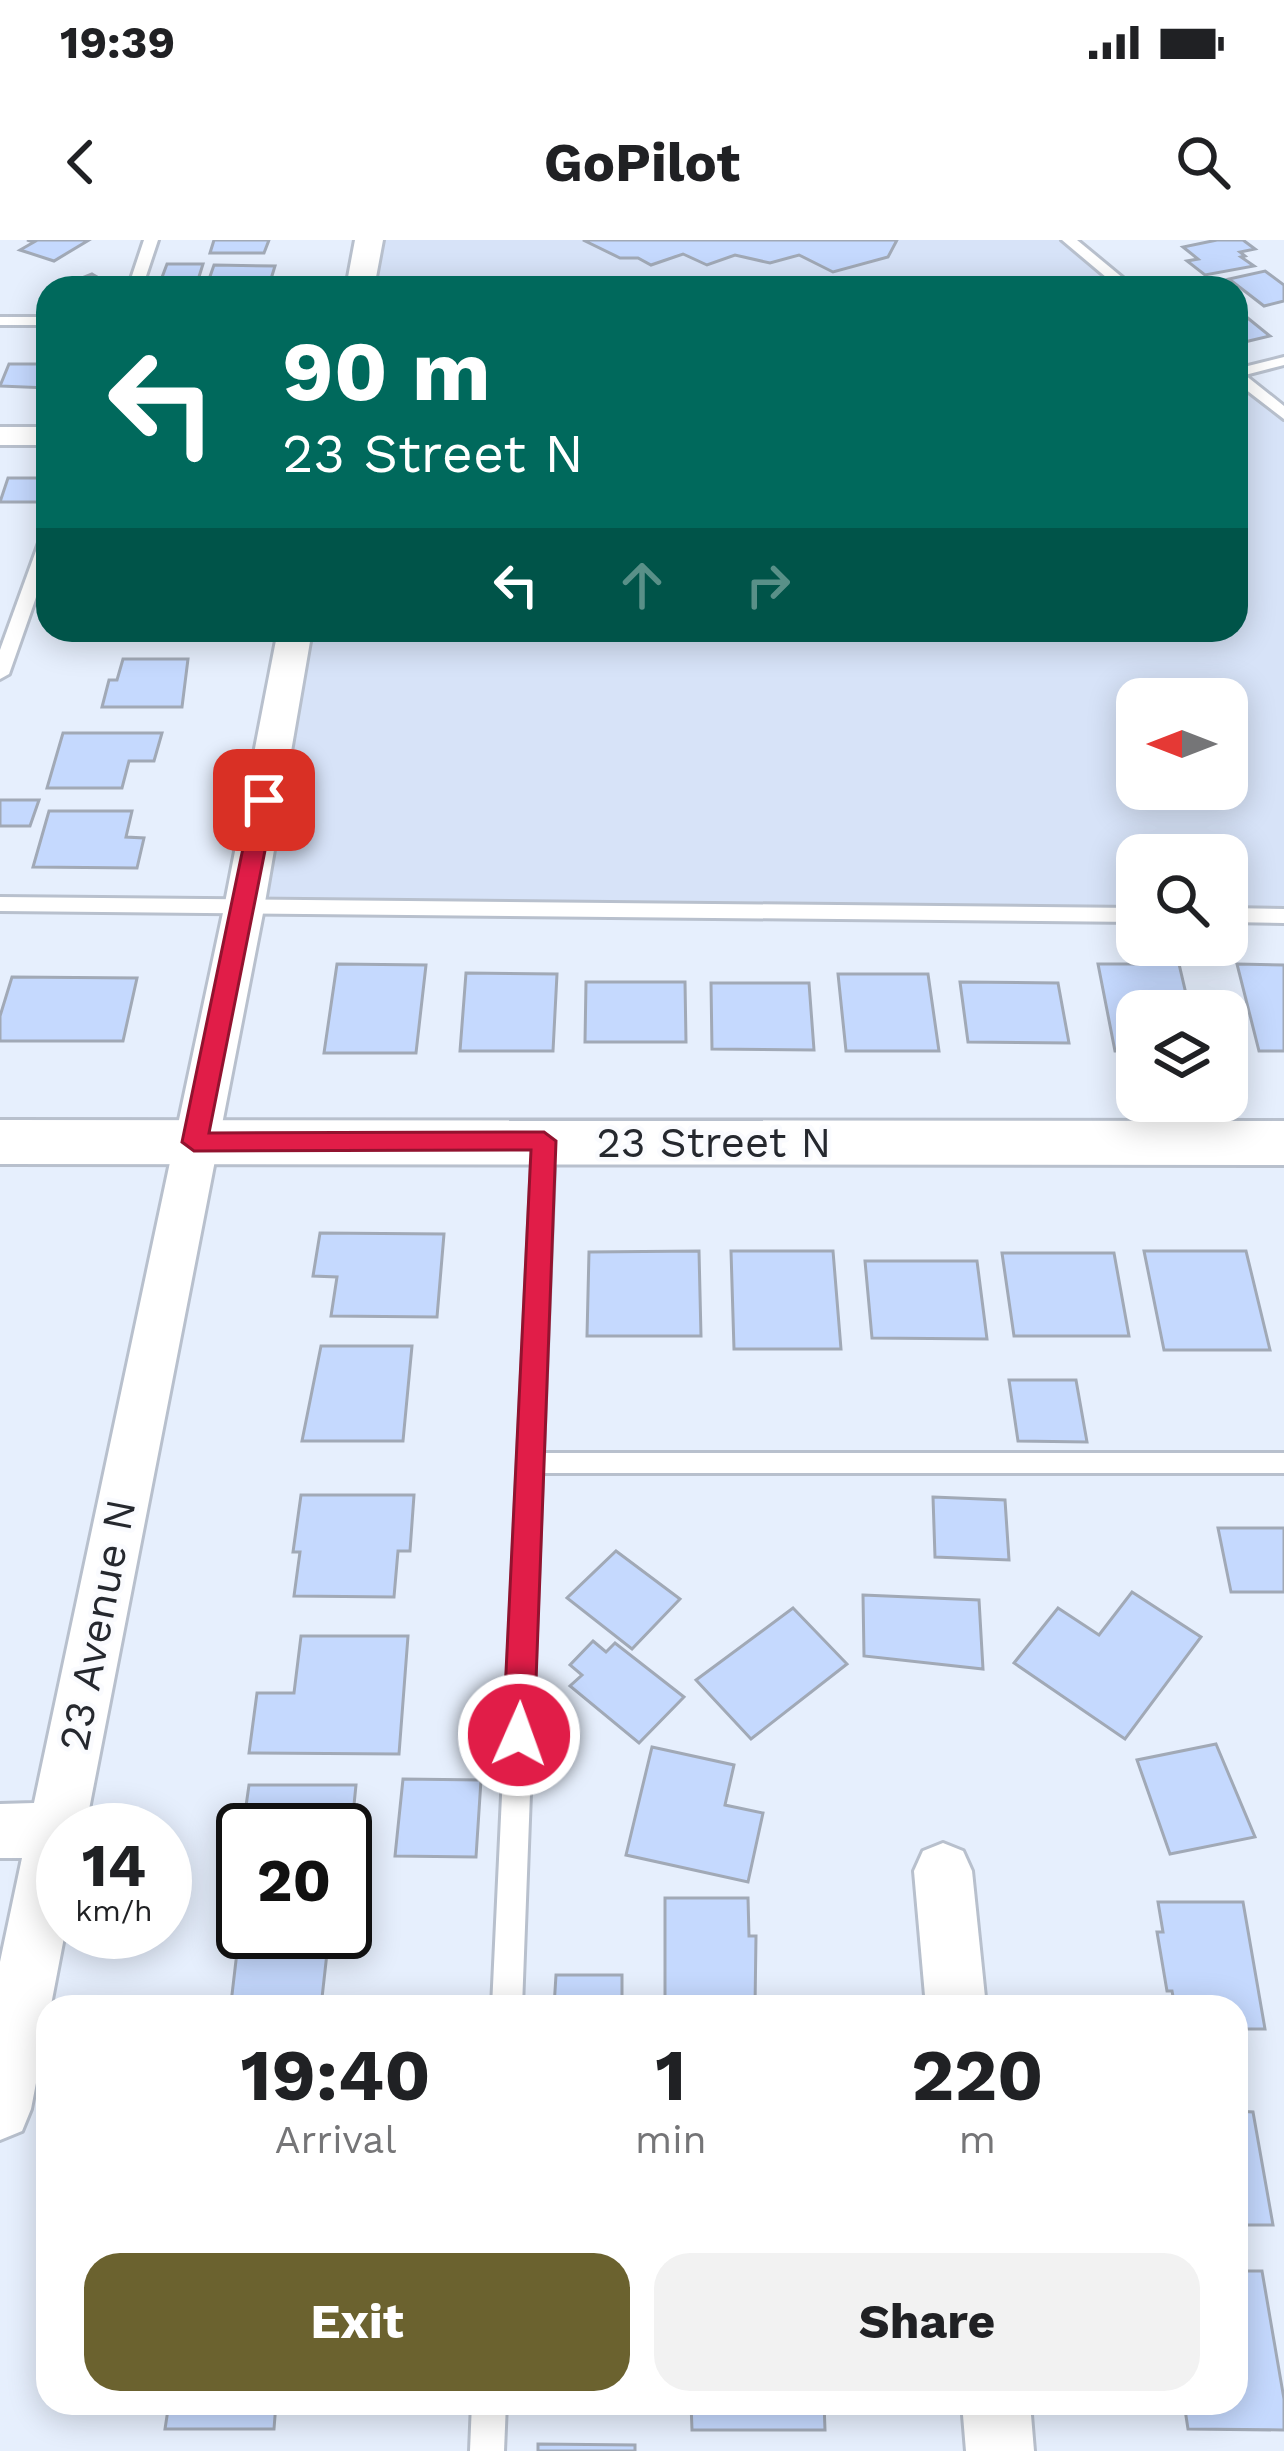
<!DOCTYPE html>
<style>
body{margin:0;font-family:"Work Sans",sans-serif;background:#f2f2f2;color:#202124;height:100vh;display:flex;flex-direction:column;font-size:45px;white-space:nowrap}
*{box-sizing:border-box;margin:0}
p{font-size:39px;color:#757577}
.icon{flex:none;width:66px;height:66px;fill:none;stroke:currentColor;stroke-width:2;stroke-linecap:round;stroke-linejoin:round}
.map{position:relative;flex:1;overflow:hidden}
.side{position:absolute;left:36px;top:1755px;width:1212px;height:420px;display:flex;flex-direction:column;background:#fff;border-radius:36px;box-shadow:0 6px 30px #0003}
.side>*{flex:none}
.hud{position:absolute;left:36px;top:36px;width:1212px;height:366px;border-radius:36px;box-shadow:0 6px 30px #0003;background:#00695c;color:#fff;overflow:hidden}
.needle{width:78px;rotate:270deg}
.buttons{position:absolute;left:1116px;top:438px;display:grid;gap:24px}
.buttons a{display:grid;place-items:center;width:132px;height:132px;border-radius:24px;background:#fff;box-shadow:0 6px 30px #0003;font-size:60px}
.speed{position:absolute;left:36px;top:1563px;display:flex;gap:24px;font-size:60px;font-weight:700;text-align:center}
.speed>*{display:grid;place-content:center;width:156px;height:156px;border-radius:50%;background:#fff;box-shadow:0 6px 30px #0003;line-height:1}
.speed small{font-size:30px;font-weight:400}
.speed .limit{border:6px solid #111;border-radius:18px;background:#fff;color:#111}
.pin{position:absolute;display:grid;place-items:center;width:102px;height:102px;color:#fff;margin:-51px;border-radius:24px;box-shadow:0 6px 18px #0006}
.me{position:absolute;width:132px;margin:-66px;rotate:2deg;stroke-linejoin:round;filter:drop-shadow(0 0 9px #0008)}
.turn{display:flex;align-items:center;gap:42px;height:252px;padding:0 48px;font-size:54px}
.turn .icon{width:156px;height:156px;stroke-width:2.5}
.turn b{display:block;font-size:84px;line-height:102px}
.lanes{display:flex;align-items:center;height:114px;padding:0 48px;background:#0003;justify-content:center;gap:60px;direction:ltr}
.lanes .off{opacity:.35}
.eta{display:flex;justify-content:space-evenly;align-items:center;height:204px;text-align:center}
.eta b{font-size:72px;font-weight:700;line-height:84px}
.primary-button{display:flex;gap:24px;margin-top:auto;padding:24px 48px}
.primary-button a{flex:1;height:138px;border-radius:36px;background:#6b622f;color:#fff;font-size:48px;font-weight:700;line-height:138px;text-align:center}
.primary-button a+a{background:#f2f2f2;color:#202124}
.status{display:flex;justify-content:space-between;align-items:center;height:84px;padding:0 60px;background:#fff;direction:ltr}
.status svg{height:33px;fill:currentColor}
header{display:flex;justify-content:space-between;align-items:center;height:156px;padding:0 48px;background:#fff;font-size:54px;font-weight:700}
.map>svg:first-child{display:block}
</style>
<div class="status"><b>19:39</b><svg viewBox="0 0 49 12"><path d="M0 12V9h3v3zM5 12V6h3v6zM10 12V3h3v9zM15 12V0h3v12zM26 1h20v11H26zM47 4h2v5h-2z"/></svg></div>
<header><svg class="icon" aria-label="back" viewBox="0 0 24 24"><path d="M15 5l-7 7 7 7"/></svg>GoPilot<svg class="icon" aria-label="search" viewBox="0 0 24 24"><circle cx="10" cy="10" r="6"/><path d="M15 15l6 6"/></svg></header>
<div class="map">
<svg width="1284" height="2211" viewBox="0 0 1284 2211">
<rect width="100%" height="100%" fill="#e6effd"/>
<!-- built -->
<g fill="#d7e3f8" fill-rule="evenodd">
<polygon points="369,0 1069,0 1128,48 360,48"/>
<path d="M1236,136l48,39v500h-57v-60h-90v59l-893,-6 51,-278h941zM1137,459h90v90h-90z"/>
</g>
<!-- building -->
<g fill="#c5d9fe" stroke="#a1a9b6" stroke-width="3">
<polygon points="27,0 89,0 54,21 20,10 34,2"/>
<polygon points="214,0 269,0 264,13 210,13"/>
<polygon points="583,0 897,0 888,17 833,32 799,15 770,23 735,15 707,25 683,14 651,25 638,18 620,18"/>
<polygon points="1217,0 1243,0 1255,9 1240,12 1245,16 1241,17 1254,26 1205,35 1187,21 1198,19 1183,7"/>
<polygon points="167,24 203,24 198,40 161,40"/>
<polygon points="214,25 275,26 271,39 284,40 282,48 206,48"/>
<polygon points="1265,31 1284,45 1284,61 1264,66 1229,39"/>
<polygon points="92,34 116,48 57,48"/>
<polygon points="1244,75 1270,96 1236,104 1236,77"/>
<polygon points="9,124 48,124 48,148 0,146"/>
<polygon points="8,238 48,238 48,241 40,262 0,262"/>
<polygon points="94,390 171,390 170,396 92,395"/>
<polygon points="123,419 188,419 182,467 102,467 109,440 117,440"/>
<polygon points="63,493 162,493 154,521 129,521 122,548 47,548"/>
<polygon points="0,560 39,560 30,586 0,586"/>
<polygon points="49,571 132,571 126,597 144,598 137,628 33,627"/>
<polygon points="337,724 426,725 416,813 324,813"/>
<polygon points="1098,724 1179,724 1190,771 1137,771 1137,811 1115,811"/>
<polygon points="1237,724 1284,725 1284,811 1259,811"/>
<polygon points="466,733 557,734 553,811 460,811"/>
<polygon points="838,734 928,734 939,811 846,811"/>
<polygon points="12,737 137,738 123,801 0,801 0,776"/>
<polygon points="586,742 685,742 686,802 585,802"/>
<polygon points="960,742 1058,743 1069,803 968,802"/>
<polygon points="711,743 809,743 814,810 712,809"/>
<polygon points="320,993 444,994 437,1077 331,1076 337,1037 313,1036"/>
<polygon points="699,1011 701,1096 587,1096 589,1012"/>
<polygon points="731,1011 833,1011 841,1109 734,1109"/>
<polygon points="1144,1011 1246,1011 1270,1110 1164,1110"/>
<polygon points="1002,1013 1114,1013 1129,1096 1014,1096"/>
<polygon points="865,1021 977,1021 987,1099 872,1098"/>
<polygon points="321,1106 412,1106 403,1201 302,1201"/>
<polygon points="1009,1140 1076,1140 1087,1202 1018,1201"/>
<polygon points="301,1255 414,1255 410,1311 398,1311 394,1357 294,1356 300,1312 293,1312"/>
<polygon points="933,1257 1005,1260 1009,1320 935,1317"/>
<polygon points="1218,1288 1284,1288 1284,1352 1231,1352"/>
<polygon points="616,1311 680,1359 632,1409 567,1358"/>
<polygon points="1132,1352 1201,1397 1125,1499 1014,1423 1058,1368 1099,1395"/>
<polygon points="863,1355 979,1360 983,1429 864,1416"/>
<polygon points="793,1368 847,1424 751,1499 696,1440"/>
<polygon points="301,1396 408,1396 399,1514 249,1513 257,1453 294,1453"/>
<polygon points="593,1401 606,1412 615,1403 684,1457 639,1503 570,1446 582,1435 570,1425"/>
<polygon points="1216,1504 1255,1597 1170,1614 1137,1520"/>
<polygon points="652,1507 734,1525 725,1565 763,1573 748,1642 626,1615"/>
<polygon points="403,1539 481,1540 476,1617 395,1616"/>
<polygon points="249,1545 356,1545 345,1654 345,1590 243,1590 243,1622 238,1622"/>
<polygon points="665,1658 748,1658 749,1696 756,1696 755,1767 665,1767"/>
<polygon points="1158,1662 1243,1662 1265,1789 1236,1789 1236,1767 1175,1767 1172,1751 1167,1751 1157,1692 1163,1692"/>
<polygon points="239,1695 329,1695 321,1767 237,1767 237,1763 231,1763"/>
<polygon points="556,1735 622,1735 622,1757 641,1757 641,1767 554,1767"/>
<polygon points="1236,1871 1253,1872 1273,1985 1236,1985"/>
<polygon points="1236,2031 1262,2031 1284,2159 1284,2190 1188,2189 1184,2163 1236,2163"/>
<polygon points="169,2163 276,2163 274,2189 165,2189"/>
<polygon points="691,2163 824,2163 825,2190 692,2190"/>
<polygon points="538,2204 635,2205 635,2211 538,2211"/>
</g>
<g fill="none" stroke-linecap="round" stroke-linejoin="round">
<!-- lane casing -->
<g stroke="#b8c0cd" stroke-width="6">
<g id="lane">
<polygon points="144,0 158,0 142,48 128,48"/>
<polygon points="1062,0 1077,0 1135,48 1119,48"/>
<rect x="0" y="77" width="48" height="8"/>
<polygon points="1284,117 1284,125 1245,135 1284,166 1284,179 1236,142 1236,129"/>
<polygon points="48,295 48,323 9,434 0,439 0,410 40,300"/>
<polygon points="0,657 1137,668 1137,682 0,671"/>
<polygon points="1227,668 1284,669 1284,683 1227,682"/>
<polygon points="544,893 555,901 543,1213 1284,1213 1284,1233 542,1233 522,1767 492,1767 533,901"/>
<polygon points="472,2163 506,2163 504,2211 470,2211"/>
</g>
</g>
<!-- street casing -->
<g stroke="#b8c0cd" stroke-width="6">
<g id="street">
<polygon points="355,0 383,0 374,48 346,48"/>
<rect x="0" y="187" width="48" height="18"/>
<polygon points="278,390 312,390 264,668 85,1590 63,1590 65,1692 31,1869 22,1891 0,1900 0,1722 22,1618 0,1618 0,1564 34,1563 224,668"/>
<polygon points="943,1603 963,1611 972,1631 986,1767 926,1767 914,1631 923,1611"/>
<polygon points="962,2163 1030,2163 1034,2211 966,2211"/>
</g>
</g>
<!-- secondary casing -->
<g stroke="#b8c0cd" stroke-width="6">
<polygon id="secondary" points="0,880 1284,881 1284,925 0,924"/>
</g>
<!-- lane -->
<use href="#lane" fill="#fff" fill-rule="evenodd"/>
<!-- street -->
<use href="#street" fill="#fff" fill-rule="evenodd"/>
<!-- secondary -->
<use href="#secondary" fill="#fff" fill-rule="evenodd"/>
</g>
<!-- route -->
<polygon fill="#e11d48" stroke="#92132f" stroke-width="3" points="264,554 275,560 209,893 544,892 556,901 534,1495 530,1505 519,1510 508,1505 503,1495 531,910 194,911 182,902 253,560"/>
<g text-anchor="middle" dominant-baseline="central" stroke-width="9" stroke-linejoin="round" paint-order="stroke">
<!-- street labels -->
<g font-size="42" fill="#25282e" stroke="#fafbfe">
<text x="714" y="902">23 Street N</text>
<text transform="translate(97 1385) rotate(-79)">23 Avenue N</text>
</g>
</g>
</svg>
<div class="buttons">
<a><svg class="needle" viewBox="-14 -14 28 28"><path d="M0-13l5 13h-10z" fill="#e53935"/><path d="M0 13l5-13h-10z" fill="#757577"/></svg></a>
<a><svg class="icon" aria-label="search" viewBox="0 0 24 24"><circle cx="10" cy="10" r="6"/><path d="M15 15l6 6"/></svg></a>
<a><svg class="icon" aria-label="layers" viewBox="0 0 24 24"><path d="M12 4l9 5-9 5-9-5zM3 14l9 5 9-5"/></svg></a>
</div>
<div class="speed"><div>14<small>km/h</small></div><div class="limit">20</div></div>
<div class="pin" style="left:264px;top:560px;background:#d93025"><svg class="icon" aria-label="arrive" viewBox="0 0 24 24"><path d="M6 21V4h12l-3 4 3 4H6"/></svg></div>
<svg class="me" style="left:519px;top:1495px" viewBox="-20 -20 40 40"><circle r="17" fill="#e11d48" stroke="#fff" stroke-width="3"/><path d="M0-11L8 9 0 5-8 9z" fill="#fff"/></svg>
<div class="hud">
<div class="turn"><svg class="icon" aria-label="left" viewBox="0 0 24 24"><path d="M17 20v-9H6M10 6l-5 5 5 5"/></svg><div><b>90 m</b>23 Street N</div></div>
<div class="lanes"><svg class="icon" aria-label="left" viewBox="0 0 24 24"><path d="M17 20v-9H6M10 6l-5 5 5 5"/></svg><svg class="icon off" aria-label="ahead" viewBox="0 0 24 24"><path d="M12 20V5M6 11l6-6 6 6"/></svg><svg class="icon off" aria-label="right" viewBox="0 0 24 24"><path d="M7 20v-9h11M14 6l5 5-5 5"/></svg></div>
</div>
<section class="side">
<div class="eta">
<div><b>19:40</b><p>Arrival</p></div>
<div><b>1</b><p>min</p></div>
<div><b>220</b><p>m</p></div>
</div>
<div class="primary-button"><a>Exit</a><a>Share</a></div>
</section>
</div>
